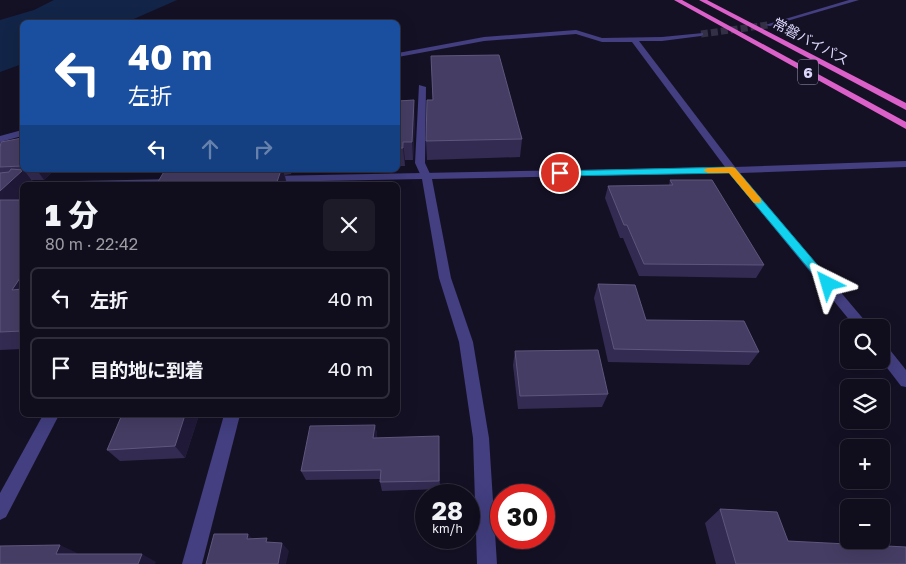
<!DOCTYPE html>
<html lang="ja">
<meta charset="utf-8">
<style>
body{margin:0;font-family:"Golos Text","Noto Sans JP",sans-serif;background:#1e1b29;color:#f1f3f6;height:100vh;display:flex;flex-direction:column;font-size:19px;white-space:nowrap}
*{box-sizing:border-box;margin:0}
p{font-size:16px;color:#9c9ca3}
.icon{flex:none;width:28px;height:28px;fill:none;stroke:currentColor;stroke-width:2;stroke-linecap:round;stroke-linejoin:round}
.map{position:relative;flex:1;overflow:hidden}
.drawer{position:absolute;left:20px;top:182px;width:380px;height:235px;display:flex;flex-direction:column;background:#100d1c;border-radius:8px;box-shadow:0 5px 20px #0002,0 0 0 1px #302d3b}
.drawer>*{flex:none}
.banner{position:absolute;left:20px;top:20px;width:380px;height:152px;border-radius:8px;box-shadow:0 5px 20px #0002,0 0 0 1px #302d3b;background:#1a4fa0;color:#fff;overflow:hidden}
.tools{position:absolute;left:840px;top:319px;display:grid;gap:10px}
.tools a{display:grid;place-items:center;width:50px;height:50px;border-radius:8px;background:#100d1c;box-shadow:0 5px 20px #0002,0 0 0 1px #302d3b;font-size:25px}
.speed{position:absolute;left:415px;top:484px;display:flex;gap:10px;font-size:25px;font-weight:700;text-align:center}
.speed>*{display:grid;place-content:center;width:65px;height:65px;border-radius:50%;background:#100d1c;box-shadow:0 5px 20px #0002,0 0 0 1px #302d3b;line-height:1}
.speed small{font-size:12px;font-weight:400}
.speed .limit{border:8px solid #d22;background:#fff;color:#111}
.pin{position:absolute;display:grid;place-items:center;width:42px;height:42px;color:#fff;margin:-21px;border:2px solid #fff;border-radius:50%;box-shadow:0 1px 5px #0007}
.me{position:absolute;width:55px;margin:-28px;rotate:320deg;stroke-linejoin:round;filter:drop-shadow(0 0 4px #0008)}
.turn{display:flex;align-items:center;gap:18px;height:105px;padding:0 25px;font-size:22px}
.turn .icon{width:65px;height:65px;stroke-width:2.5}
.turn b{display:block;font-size:35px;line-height:42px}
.lanes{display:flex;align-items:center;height:48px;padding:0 25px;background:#0003;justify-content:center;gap:25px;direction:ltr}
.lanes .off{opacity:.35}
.round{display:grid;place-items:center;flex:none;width:52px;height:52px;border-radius:8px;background:#1e1b29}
.summary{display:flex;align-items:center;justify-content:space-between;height:85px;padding:0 25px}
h1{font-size:30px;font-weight:800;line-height:38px}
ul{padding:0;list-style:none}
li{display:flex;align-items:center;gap:15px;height:62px;margin:0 10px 8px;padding:0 15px;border:2px solid #302d3b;border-radius:8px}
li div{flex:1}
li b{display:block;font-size:19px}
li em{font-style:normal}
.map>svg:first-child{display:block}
</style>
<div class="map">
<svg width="906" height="564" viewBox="0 0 906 564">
<rect width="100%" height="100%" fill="#151125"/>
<!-- water -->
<polygon fill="#122548" points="54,0 177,0 127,22 22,22 22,64 0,72 0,20 34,10"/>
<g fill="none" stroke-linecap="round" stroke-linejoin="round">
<!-- minor-tunnel -->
<polyline stroke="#332f45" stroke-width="7" stroke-dasharray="7 3" stroke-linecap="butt" points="701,34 768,25"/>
<!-- service -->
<polygon fill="#433f81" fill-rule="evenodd" points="419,85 426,87 425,163 431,176 426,179 421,176 415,163"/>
<!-- minor -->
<g fill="#433f81" fill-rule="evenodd">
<polygon points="849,0 859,0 770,26 765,25"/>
<polygon points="576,30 602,38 662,37 703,33 703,35 701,36 662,41 639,41 735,167 906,161 906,167 740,173 871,328 856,328 729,173 432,179 451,278 473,342 489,438 497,564 477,564 473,438 459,342 439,278 422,179 269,182 264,179 269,176 725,167 632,42 602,42 576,34 484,41 398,57 398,53 484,37"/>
<polygon points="22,130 22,136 0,142 0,136"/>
<polygon points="174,179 178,180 178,184 24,185 29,182"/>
<polygon points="881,343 886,345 906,370 906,387 901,386 881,360"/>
<polygon points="43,415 59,415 6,517 0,520 0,493"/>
<polygon points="224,415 240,415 202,564 182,564"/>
</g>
<!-- trunk -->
<g fill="#dc60ca" fill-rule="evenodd">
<polygon points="674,0 682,0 906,122 906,129"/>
<polygon points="699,0 707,0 906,103 906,110"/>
</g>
</g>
<!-- wall -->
<g fill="#342b52">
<polygon points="431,56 522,139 520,157 427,160 426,141 433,100"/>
<polygon points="398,101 415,118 413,160 405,160 405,166 398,166"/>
<polygon points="22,138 22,170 54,170 44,180 32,180 35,185 22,185 22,349 0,350 0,148"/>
<polygon points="165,170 292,170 291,174 285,175 287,185"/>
<polygon points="670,180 764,265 756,278 639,276 623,238 620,238 605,198 608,186 669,185"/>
<polygon points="598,284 646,320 759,352 749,365 608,362 594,298"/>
<polygon points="515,351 608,394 602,407 518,409 513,365"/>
<polygon points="199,415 185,458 120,461 107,450"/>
<polygon points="375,425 377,434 377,438 439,445 440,489 382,491 380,482 380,479 306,480 301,471"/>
<polygon points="720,509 788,541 906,564 716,564 705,523"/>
</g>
<!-- shaded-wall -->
<g fill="#201938">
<polygon points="414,100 415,118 413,160 412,142"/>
<polygon points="403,142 405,160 405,166 403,148"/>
<polygon points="23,170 24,170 35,185 22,185 22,201 0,212 0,191"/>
<polygon points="37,170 54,170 44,180"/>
<polygon points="281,170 283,170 287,185 276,185"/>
<polygon points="22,275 22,301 12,290"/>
<polygon points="185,415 199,415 185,458 175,446"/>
<polygon points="375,425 377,434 376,447 373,438"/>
<polygon points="248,534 256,543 247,539"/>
<polygon points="282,543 289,551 286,564 278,564"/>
<polygon points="60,545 77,553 73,562 56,554"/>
<polygon points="142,554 156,562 155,564 138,564"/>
</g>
<!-- building -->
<g fill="#463d64" stroke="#5e567c">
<polygon points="499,55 522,139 426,141 427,100 433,100 431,56"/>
<polygon points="414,100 412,142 403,142 403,148 398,148 398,101"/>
<polygon points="22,138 22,166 0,167 0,148 1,142"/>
<polygon points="11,169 23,170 0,191 0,173 9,172"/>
<polygon points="165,170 281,170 276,185 156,185"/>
<polygon points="670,180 712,180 764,265 644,264 627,225 624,225 608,186 673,185"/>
<polygon points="0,200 22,200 22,275 12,290 22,289 22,331 0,332"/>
<polygon points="598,284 635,285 646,320 744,321 759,352 614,349"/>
<polygon points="598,350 608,394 520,396 515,351"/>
<polygon points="131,415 185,415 175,446 107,450 121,417 130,416"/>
<polygon points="375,425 373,438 439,436 439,481 380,482 381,470 301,471 310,426"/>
<polygon points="720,509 777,512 788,541 906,547 906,564 736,564"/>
<polygon points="214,534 248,534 247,539 267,538 266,542 282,543 278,564 206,564"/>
<polygon points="60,545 56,554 142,554 138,564 0,564 0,546"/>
</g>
<!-- route -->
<polygon fill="#11d2ef" stroke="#0b889b" points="732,167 735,168 832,282 834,284 832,287 824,287 729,173 560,176 555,173 560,171"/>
<!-- slow -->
<polygon fill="#f59e0b" points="732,167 735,168 761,199 761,203 754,203 729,173 708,173 703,170 708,168"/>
<g text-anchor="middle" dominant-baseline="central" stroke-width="4" stroke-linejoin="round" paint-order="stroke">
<!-- far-street labels -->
<g font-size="14" fill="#ddd7fc" stroke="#151125">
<text transform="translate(811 41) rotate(28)">常磐バイパス</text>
</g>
<!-- shield labels -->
<rect fill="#151125" stroke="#a19cbc" stroke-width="1" x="798" y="59.5" width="20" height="25" rx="4"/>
<g font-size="15" font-weight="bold" fill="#ddd7fc">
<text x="808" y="72">6</text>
</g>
</g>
</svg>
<div class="tools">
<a><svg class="icon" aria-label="search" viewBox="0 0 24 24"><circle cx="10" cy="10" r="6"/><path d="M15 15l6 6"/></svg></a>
<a><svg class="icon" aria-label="layers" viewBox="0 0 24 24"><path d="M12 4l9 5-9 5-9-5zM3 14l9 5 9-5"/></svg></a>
<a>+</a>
<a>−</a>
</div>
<div class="speed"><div>28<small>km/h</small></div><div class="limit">30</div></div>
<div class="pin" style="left:560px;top:173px;background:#d93025"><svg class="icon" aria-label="arrive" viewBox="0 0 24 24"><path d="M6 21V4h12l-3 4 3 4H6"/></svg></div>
<svg class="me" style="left:828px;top:284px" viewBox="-20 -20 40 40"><path d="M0-17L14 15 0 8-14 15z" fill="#11d2ef" stroke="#fff" stroke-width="4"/></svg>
<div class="banner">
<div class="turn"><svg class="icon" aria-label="left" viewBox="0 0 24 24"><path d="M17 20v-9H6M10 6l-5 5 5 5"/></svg><div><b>40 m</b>左折</div></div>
<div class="lanes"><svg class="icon" aria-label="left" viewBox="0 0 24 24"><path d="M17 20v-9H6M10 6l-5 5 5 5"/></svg><svg class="icon off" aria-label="ahead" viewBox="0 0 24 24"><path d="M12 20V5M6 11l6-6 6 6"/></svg><svg class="icon off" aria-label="right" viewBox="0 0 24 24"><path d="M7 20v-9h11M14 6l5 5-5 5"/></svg></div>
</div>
<section class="drawer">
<div class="summary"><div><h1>1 分</h1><p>80 m · 22:42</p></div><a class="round"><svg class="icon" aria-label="close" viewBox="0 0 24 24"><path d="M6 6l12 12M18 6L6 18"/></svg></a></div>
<ul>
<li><svg class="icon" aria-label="left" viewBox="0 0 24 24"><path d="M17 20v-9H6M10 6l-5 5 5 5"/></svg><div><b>左折</b></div><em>40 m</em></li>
<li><svg class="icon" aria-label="arrive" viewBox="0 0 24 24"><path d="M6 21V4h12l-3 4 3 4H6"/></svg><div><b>目的地に到着</b></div><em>40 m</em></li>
</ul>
</section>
</div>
